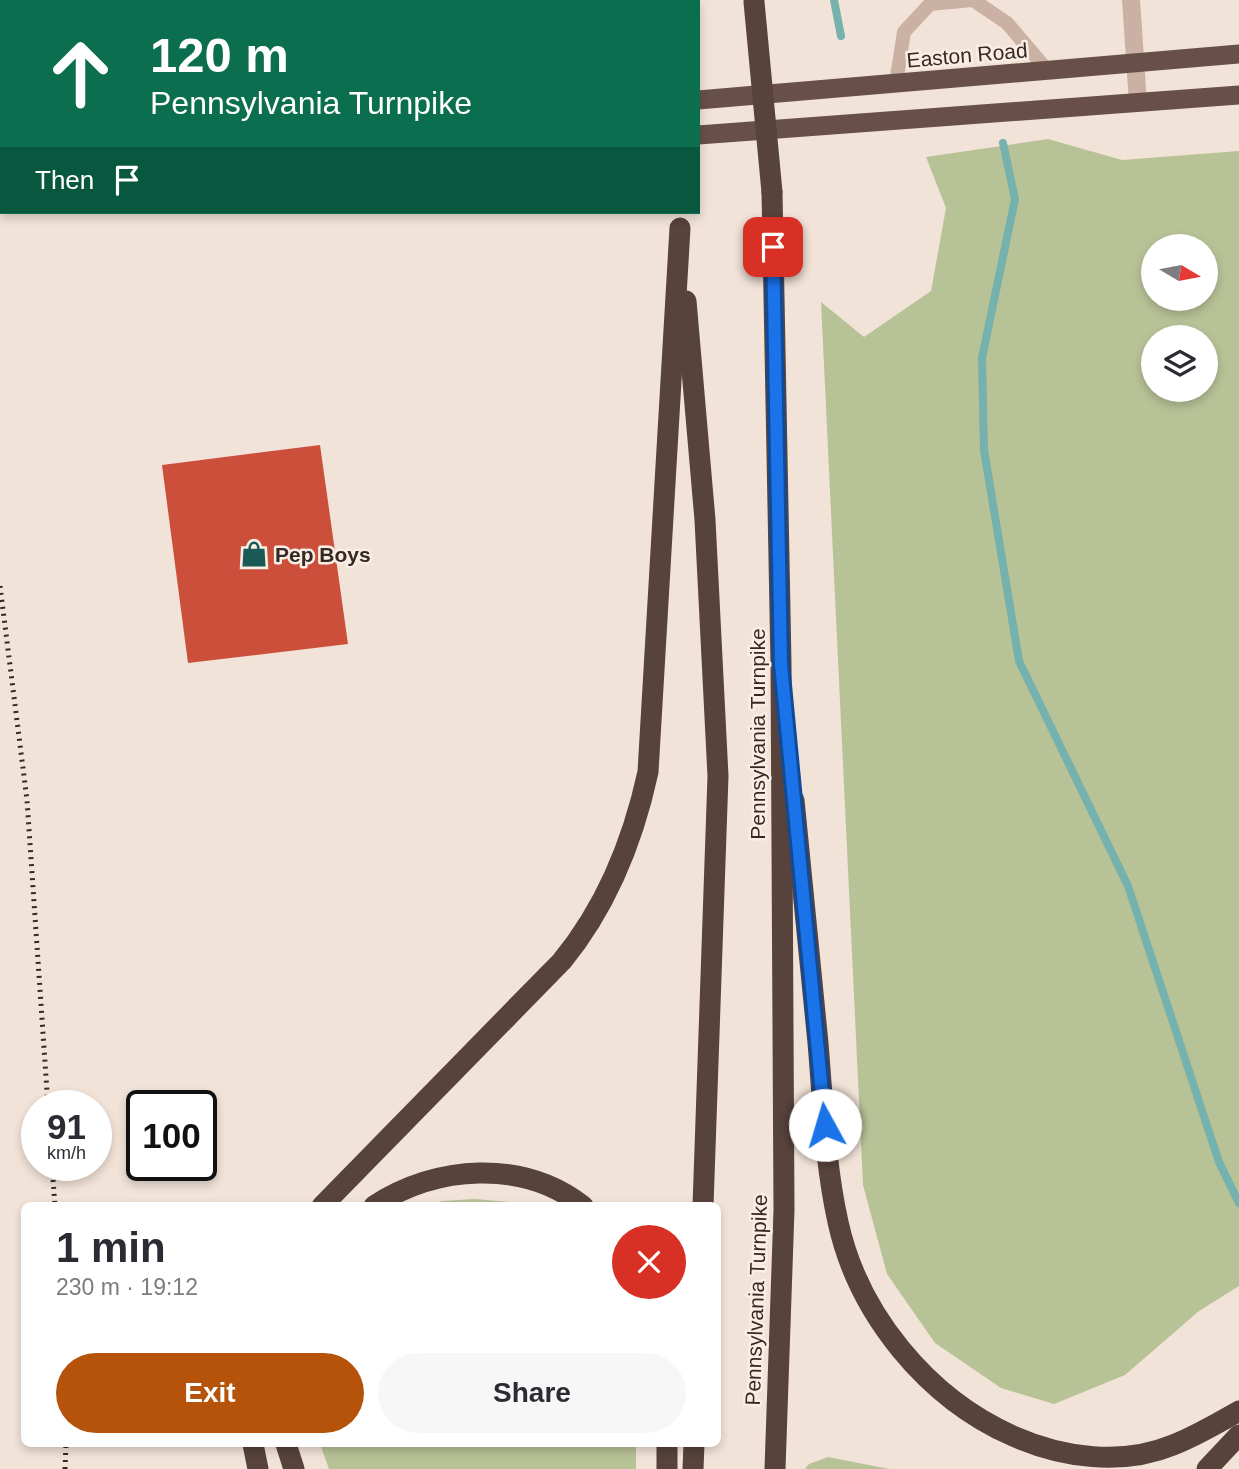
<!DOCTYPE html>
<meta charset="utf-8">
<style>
body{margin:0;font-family:Helvetica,sans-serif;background:#f7f7f7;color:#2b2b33;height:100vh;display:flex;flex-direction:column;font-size:26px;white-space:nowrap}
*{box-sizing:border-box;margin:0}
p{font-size:23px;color:#7c7c81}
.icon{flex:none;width:38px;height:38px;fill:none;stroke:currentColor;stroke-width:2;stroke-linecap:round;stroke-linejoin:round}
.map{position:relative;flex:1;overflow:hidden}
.panel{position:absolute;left:21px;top:1202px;width:700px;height:245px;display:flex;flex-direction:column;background:#fff;border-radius:10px;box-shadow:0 4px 10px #0003}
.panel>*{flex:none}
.hud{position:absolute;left:0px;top:0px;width:700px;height:214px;box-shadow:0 4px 10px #0003;background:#0b6e4f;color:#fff;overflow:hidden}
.needle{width:46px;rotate:100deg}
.controls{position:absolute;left:1141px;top:234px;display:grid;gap:14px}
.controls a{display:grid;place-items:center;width:77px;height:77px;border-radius:50%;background:#fff;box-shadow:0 4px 10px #0003;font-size:35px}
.speed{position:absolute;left:21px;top:1090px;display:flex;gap:14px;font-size:35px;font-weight:700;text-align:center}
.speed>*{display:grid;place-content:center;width:91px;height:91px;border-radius:50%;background:#fff;box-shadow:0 4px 10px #0003;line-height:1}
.speed small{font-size:18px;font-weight:400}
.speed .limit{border:4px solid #111;border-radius:10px;background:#fff;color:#111}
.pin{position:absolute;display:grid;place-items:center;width:60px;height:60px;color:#fff;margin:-30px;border-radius:14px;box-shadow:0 4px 10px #0006}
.me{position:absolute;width:77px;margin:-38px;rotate:354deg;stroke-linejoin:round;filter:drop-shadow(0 0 5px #0008)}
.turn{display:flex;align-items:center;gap:24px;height:147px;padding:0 35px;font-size:32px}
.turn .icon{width:91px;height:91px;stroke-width:2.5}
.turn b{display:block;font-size:49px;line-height:60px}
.then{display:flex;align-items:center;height:66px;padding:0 35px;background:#0003;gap:14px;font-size:26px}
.round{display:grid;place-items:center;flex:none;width:74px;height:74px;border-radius:37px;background:#f7f7f7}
.overview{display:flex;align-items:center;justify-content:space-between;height:119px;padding:0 35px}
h1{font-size:42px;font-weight:700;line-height:52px}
.action{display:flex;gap:14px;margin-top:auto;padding:14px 35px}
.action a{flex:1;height:80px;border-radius:42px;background:#b45309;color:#fff;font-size:28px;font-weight:700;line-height:80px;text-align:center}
.action a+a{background:#f7f7f7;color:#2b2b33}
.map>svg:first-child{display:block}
</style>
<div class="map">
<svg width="1239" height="1469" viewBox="0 0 1239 1469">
<rect width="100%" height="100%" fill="#f2e3d8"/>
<!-- green -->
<g fill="#b8c297" fill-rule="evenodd">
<path d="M1048,139l74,21 117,-9v1135l-40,25 -74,64 -71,29 -53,-16 -66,-45 -48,-69 -24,-89 -42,-883 43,35 67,-46 15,-83 -20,-51zM1153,247h53v52h-53zM1153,338h53v52h-53z"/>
<polygon points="475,1199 509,1202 519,1206 428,1206 442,1201"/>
<polygon points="320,1444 636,1444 636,1469 329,1469"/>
<polygon points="828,1457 889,1469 805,1469 809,1464"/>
</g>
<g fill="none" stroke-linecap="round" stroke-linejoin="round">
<!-- stream -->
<g stroke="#75b1ad" stroke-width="8">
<polyline points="834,0 841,36"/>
<polyline points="1003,143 1015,199 982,358 984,450 1019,661 1128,886 1219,1162 1239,1203"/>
</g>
</g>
<!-- building -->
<polygon fill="#cc4f3c" points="320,445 348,644 188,663 162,465"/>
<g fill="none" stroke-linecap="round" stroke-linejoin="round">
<!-- service -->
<g stroke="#cbb1a3" stroke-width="14">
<polyline points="973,0 1007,23 1048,71"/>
<polyline points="896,83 904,32 930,4 972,0"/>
</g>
<!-- minor -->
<polyline stroke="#cbb1a3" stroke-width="18" points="166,0 166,2"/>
<!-- tertiary -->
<polyline stroke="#cbb1a3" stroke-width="18" points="1131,0 1138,103"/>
<!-- trunk -->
<g stroke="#685049" stroke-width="19">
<polyline points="698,100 1239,54"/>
<polyline points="698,135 1239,95"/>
<polyline points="0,164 2,164"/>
</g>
<!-- motorway -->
<g stroke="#57423c" stroke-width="21">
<polyline points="662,0 663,2"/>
<polyline points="772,192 781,664 784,1210 775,1469"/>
<polyline points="686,301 705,520 718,776 703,1206"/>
<path d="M794,800c8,81 16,162 24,243 5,59 7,121 20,179 20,92 89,176 175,214 50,22 109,30 160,9 23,-9 45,-22 66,-34"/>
<path d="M322,1206l240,-245c45,-55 71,-120 86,-189l32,-544"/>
<path d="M374,1206c62,-41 149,-47 209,0"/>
<polyline points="253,1444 258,1469"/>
<polyline points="286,1444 294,1469"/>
<polyline points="667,1469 667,1444"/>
<polyline points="693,1469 694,1444"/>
<polyline points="1207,1469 1239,1435"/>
</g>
<!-- rail -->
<g stroke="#352926" stroke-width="5" stroke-dasharray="2 5" stroke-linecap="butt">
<polyline points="0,586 27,800 48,1106"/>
<polyline points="52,1166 55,1206"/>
<polyline points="65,1469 66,1444"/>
</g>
<!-- motorway-bridge -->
<polyline stroke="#57423c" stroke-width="21" points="754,2 772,192"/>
</g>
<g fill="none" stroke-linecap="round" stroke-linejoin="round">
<!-- route casing -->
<g stroke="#114b97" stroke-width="18">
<polyline id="route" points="773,247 781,664 825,1125"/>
</g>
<!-- route -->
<use href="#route" stroke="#1a73e8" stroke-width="12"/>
</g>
<!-- icons -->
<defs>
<g id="shop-bare" transform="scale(2.1)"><path d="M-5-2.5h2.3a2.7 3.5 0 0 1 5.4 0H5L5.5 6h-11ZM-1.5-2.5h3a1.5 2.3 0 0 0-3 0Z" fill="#195956" stroke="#faeee4" stroke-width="2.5" paint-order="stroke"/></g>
</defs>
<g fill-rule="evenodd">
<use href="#shop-bare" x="254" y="554"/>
</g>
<g text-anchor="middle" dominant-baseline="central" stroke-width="5" stroke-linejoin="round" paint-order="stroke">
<!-- street labels -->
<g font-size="21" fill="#352926" stroke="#faeee4">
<text transform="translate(967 55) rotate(-5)">Easton Road</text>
<text transform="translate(757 734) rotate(-90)">Pennsylvania Turnpike</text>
<text transform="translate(756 1300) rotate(-88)">Pennsylvania Turnpike</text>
</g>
<!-- poi labels -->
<g font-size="21" font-weight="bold" fill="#352926" stroke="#faeee4" text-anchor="start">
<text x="275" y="554">Pep Boys</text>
</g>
</g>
</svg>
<div class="controls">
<a><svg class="needle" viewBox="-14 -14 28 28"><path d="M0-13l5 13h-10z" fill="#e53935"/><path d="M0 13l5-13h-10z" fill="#7c7c81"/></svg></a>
<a><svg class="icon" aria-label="layers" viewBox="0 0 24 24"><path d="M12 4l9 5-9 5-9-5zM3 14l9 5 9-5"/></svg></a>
</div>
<div class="speed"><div>91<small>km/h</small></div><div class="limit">100</div></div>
<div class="pin" style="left:773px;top:247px;background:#d93025"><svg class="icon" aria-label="arrive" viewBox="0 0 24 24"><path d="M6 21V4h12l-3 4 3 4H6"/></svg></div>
<svg class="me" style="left:825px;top:1125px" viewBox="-20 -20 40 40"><circle r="19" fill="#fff"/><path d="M0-13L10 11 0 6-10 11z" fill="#1a73e8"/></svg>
<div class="hud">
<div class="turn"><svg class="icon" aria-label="ahead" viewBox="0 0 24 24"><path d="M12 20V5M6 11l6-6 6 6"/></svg><div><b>120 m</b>Pennsylvania Turnpike</div></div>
<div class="then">Then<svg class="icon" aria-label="arrive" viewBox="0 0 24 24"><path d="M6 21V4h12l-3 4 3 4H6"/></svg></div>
</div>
<section class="panel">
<div class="overview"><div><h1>1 min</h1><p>230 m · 19:12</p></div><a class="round" style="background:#d93025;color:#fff"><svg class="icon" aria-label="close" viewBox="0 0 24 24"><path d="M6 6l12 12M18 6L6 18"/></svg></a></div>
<div class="action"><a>Exit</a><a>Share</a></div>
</section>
</div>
